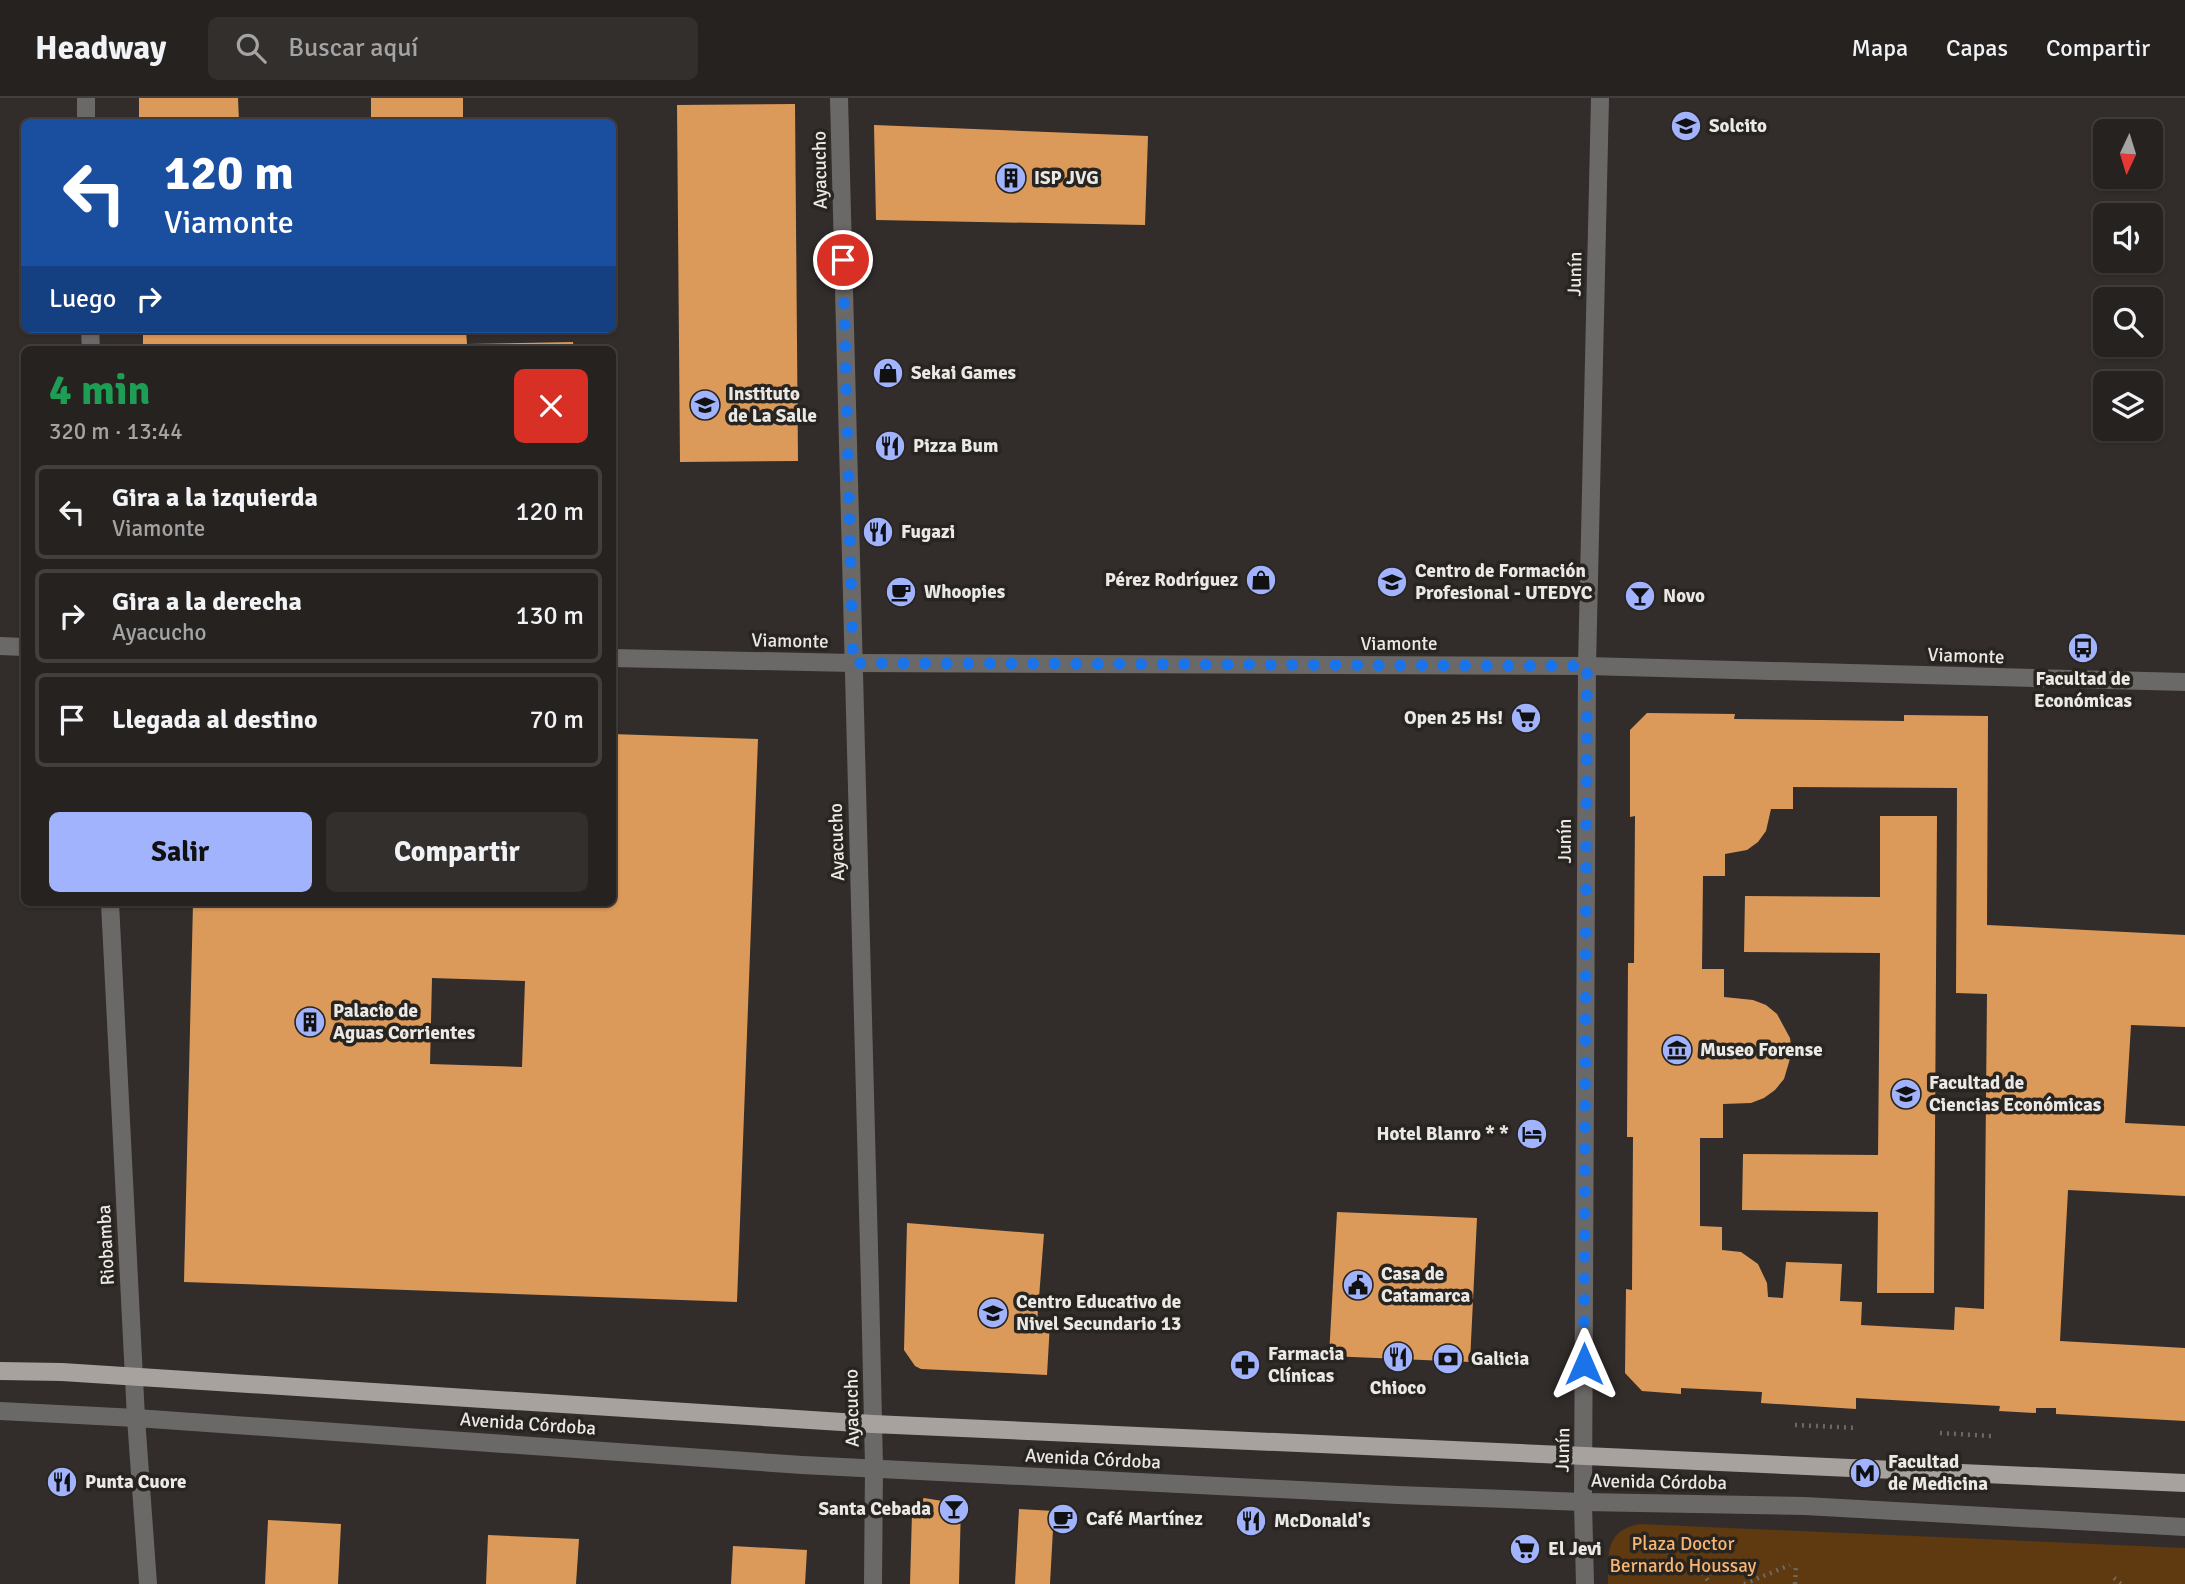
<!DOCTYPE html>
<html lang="es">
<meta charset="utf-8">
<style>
body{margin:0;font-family:Signika,sans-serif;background:#322f2d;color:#f1f3f6;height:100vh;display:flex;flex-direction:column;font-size:26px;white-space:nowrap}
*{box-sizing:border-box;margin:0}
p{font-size:23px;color:#a4a4a5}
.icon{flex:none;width:38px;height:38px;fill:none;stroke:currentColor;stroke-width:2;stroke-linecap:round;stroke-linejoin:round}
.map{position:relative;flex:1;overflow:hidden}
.side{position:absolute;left:21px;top:248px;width:595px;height:560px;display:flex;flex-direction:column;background:#262220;border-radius:10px;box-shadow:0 2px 5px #0004,0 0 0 2px #423f3e}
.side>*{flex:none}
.hud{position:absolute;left:21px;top:21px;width:595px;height:214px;border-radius:10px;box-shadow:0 2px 5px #0004,0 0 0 2px #423f3e;background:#1a4fa0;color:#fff;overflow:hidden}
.needle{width:46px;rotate:184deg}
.buttons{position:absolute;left:2093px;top:21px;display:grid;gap:14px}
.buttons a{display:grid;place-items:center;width:70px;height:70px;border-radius:10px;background:#262220;box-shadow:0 2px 5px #0004,0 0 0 2px #423f3e;font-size:35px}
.pin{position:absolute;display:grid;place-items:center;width:60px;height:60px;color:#fff;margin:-30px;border:4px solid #fff;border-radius:50%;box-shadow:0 2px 7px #0007}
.me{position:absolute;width:77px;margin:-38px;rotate:0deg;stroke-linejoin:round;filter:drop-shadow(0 0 5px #0008)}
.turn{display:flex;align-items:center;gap:24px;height:147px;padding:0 28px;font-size:32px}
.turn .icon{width:91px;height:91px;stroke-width:2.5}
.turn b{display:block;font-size:49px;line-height:60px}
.then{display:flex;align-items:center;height:66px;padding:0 28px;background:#0003;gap:14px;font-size:26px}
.round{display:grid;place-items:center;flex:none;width:74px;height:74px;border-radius:10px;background:#322f2d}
.head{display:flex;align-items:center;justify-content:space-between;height:119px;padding:0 28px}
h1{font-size:42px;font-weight:800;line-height:52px;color:#1e9e55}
.action{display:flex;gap:14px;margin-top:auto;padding:14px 28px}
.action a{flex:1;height:80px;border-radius:10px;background:#a1b3fd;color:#111;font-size:28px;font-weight:800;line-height:80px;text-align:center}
.action a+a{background:#322f2d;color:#f1f3f6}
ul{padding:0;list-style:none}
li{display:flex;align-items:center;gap:21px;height:94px;margin:0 14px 10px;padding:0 14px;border:4px solid #423f3e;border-radius:10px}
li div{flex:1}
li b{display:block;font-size:26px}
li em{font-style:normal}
header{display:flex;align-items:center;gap:42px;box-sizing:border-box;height:98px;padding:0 35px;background:#262220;border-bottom:2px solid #423f3e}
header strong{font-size:33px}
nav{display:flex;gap:38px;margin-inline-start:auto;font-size:24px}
.search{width:490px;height:63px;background:#322f2d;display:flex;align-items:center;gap:18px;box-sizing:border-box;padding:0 24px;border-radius:10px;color:#a4a4a5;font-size:26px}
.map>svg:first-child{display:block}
</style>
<header>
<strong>Headway</strong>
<div class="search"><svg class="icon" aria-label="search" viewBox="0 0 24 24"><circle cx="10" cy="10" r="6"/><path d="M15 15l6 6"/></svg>Buscar aquí</div>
<nav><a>Mapa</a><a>Capas</a><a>Compartir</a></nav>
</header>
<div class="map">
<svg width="2185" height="1486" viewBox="0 0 2185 1486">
<rect width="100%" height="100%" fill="#322d2a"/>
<!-- green -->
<path fill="#5f3910" d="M1640,1426l545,24v36h-577c0,-30 -3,-54 32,-60z"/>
<!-- building -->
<g fill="#dc9a5a" fill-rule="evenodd">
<polygon points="139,0 238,0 239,24 139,24"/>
<rect x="371" y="0" width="92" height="24"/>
<polygon points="795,6 798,363 680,364 677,7"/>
<polygon points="874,27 1148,38 1145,127 876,122"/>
<polygon points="143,231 466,231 467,246 573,244 574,252 143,252"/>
<path d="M1647,615l88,1 -1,5 170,2v-6l84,1 -1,209 198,10v92l-54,-2 -6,98 60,3v70l-117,-6 -8,151 125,7v73l-129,-7v-6h-20v5l-37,-2 1,-5 -144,-8v11l-95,-6 1,-11 -81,-4v6l-39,-3 -17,-18 1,-84 6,1 1,-153h-6l1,-174h6l1,-147 -5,1v-87zM1793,689l164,1 -1,205 31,1 -3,315 -29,-2 -1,23 -93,-5 1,-23 -22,-1 2,-37 -56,-2 -3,36 -15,-1 -1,-14 -9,-19 -17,-12 -19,-2v-23l-22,-1v-88h23v-34l28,-1 13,-5 11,-8 9,-11 8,-27 -2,-14 -13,-24 -11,-9 -13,-5 -29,-3v-28h-22l1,-93h22v-22l22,-4 11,-8 8,-11 5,-22h22z"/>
<path d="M612,636l146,5 -21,563 -553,-20 9,-379h419zM432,880l93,3 -3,86 -92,-3z"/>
<polygon points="1880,718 1937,718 1934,1195 1877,1195 1878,1114 1742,1112 1743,1056 1878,1057 1880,855 1744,854 1745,798 1880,799"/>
<polygon points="1337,1114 1477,1120 1470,1264 1329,1258"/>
<polygon points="907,1125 1044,1136 1037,1225 1050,1225 1047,1277 921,1271 915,1268 904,1252"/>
<polygon points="924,1400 961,1406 959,1486 910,1486 912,1415"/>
<polygon points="1019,1411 1054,1413 1050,1486 1015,1486"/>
<polygon points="268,1422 341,1426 338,1486 265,1486"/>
<polygon points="488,1437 579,1441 576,1486 486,1486"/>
<polygon points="733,1448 807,1452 805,1486 731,1486"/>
</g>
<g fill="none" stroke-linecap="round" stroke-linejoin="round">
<!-- path -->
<g stroke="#6d6865" stroke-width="4.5" stroke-dasharray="2 5" stroke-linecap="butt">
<polyline points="1795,1327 1857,1330"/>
<polyline points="1940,1335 1991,1338"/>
<polyline points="1695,1463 1710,1486"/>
<polyline points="2114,1480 2121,1486"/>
<polyline points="1744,1486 1790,1467"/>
<polyline points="1795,1486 1796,1467"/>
</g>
<!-- minor -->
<g stroke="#6b6967" stroke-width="18">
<polyline points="86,0 86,24"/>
<polyline points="839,0 870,1189 874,1369 873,1486"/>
<polyline points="90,231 91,252"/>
<polyline points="0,548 24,549"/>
<polyline points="612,560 853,565 1587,568 2185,584"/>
<polyline points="110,805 136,1320 148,1486"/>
<polyline points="0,1313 136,1320 802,1367 1398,1397 1583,1404 1805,1408 2185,1429"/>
<polyline points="1585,1486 1583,1404 1587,568 1600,0"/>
</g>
<!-- major -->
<polyline stroke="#a7a29e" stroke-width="18" points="0,1273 62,1274 873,1326 2185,1385"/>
</g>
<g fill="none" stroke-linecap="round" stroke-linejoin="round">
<!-- route -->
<polyline stroke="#1a73e8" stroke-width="12" stroke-dasharray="0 21.6" points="843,162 853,565 1587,568 1584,1266"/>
</g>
<!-- icons -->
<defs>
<g id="school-disc" transform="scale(1.575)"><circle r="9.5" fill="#a1b3fd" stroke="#282420"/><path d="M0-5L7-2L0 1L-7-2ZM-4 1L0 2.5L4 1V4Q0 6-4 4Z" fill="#111"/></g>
<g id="building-disc" transform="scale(1.575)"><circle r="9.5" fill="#a1b3fd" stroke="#282420"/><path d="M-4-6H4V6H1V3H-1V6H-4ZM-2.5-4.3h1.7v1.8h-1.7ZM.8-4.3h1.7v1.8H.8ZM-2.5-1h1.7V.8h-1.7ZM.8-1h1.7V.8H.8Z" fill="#111"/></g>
<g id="shop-disc" transform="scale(1.575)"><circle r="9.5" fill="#a1b3fd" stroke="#282420"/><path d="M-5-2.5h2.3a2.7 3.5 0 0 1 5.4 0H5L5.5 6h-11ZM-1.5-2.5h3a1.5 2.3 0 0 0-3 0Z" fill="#111"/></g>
<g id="university-disc" transform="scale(1.575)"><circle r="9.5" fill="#a1b3fd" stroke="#282420"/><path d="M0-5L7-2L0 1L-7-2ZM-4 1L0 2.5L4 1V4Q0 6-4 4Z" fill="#111"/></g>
<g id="restaurant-disc" transform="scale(1.575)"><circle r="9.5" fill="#a1b3fd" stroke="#282420"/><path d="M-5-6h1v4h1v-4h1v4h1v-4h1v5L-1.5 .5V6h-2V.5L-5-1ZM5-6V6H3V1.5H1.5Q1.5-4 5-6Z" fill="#111"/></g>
<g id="cafe-disc" transform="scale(1.575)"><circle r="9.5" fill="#a1b3fd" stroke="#282420"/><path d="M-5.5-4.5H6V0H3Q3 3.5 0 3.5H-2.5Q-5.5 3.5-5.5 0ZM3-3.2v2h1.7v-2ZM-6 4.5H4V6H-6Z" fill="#111"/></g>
<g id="bar-disc" transform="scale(1.575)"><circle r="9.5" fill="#a1b3fd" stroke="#282420"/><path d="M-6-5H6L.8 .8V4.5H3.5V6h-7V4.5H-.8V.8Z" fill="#111"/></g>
<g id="bus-disc" transform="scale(1.575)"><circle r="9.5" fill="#a1b3fd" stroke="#282420"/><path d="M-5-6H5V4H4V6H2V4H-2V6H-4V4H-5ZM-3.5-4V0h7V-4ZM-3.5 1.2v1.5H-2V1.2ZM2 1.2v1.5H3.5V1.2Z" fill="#111"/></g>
<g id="supermarket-disc" transform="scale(1.575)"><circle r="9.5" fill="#a1b3fd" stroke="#282420"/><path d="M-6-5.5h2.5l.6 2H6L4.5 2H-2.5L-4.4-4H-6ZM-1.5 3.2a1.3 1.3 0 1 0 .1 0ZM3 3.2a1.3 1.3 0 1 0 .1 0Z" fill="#111"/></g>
<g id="museum-disc" transform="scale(1.575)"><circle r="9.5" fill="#a1b3fd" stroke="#282420"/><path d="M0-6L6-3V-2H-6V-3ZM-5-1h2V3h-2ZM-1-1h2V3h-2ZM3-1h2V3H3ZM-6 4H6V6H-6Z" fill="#111"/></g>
<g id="hotel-disc" transform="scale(1.575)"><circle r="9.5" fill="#a1b3fd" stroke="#282420"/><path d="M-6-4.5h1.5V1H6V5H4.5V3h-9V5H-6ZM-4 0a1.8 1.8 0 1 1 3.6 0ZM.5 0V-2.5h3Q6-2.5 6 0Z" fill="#111"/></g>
<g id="civic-disc" transform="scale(1.575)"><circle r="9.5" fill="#a1b3fd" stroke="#282420"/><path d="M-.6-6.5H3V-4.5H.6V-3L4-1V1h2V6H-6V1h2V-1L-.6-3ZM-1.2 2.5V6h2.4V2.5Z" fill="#111"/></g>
<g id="bank-disc" transform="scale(1.575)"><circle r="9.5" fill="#a1b3fd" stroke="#282420"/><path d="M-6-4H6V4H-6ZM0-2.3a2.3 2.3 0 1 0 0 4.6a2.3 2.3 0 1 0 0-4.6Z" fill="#111"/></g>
<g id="pharmacy-disc" transform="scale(1.575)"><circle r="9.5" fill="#a1b3fd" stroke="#282420"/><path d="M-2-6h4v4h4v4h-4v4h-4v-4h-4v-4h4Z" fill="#111"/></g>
<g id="metro-disc" transform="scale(1.575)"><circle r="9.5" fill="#a1b3fd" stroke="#282420"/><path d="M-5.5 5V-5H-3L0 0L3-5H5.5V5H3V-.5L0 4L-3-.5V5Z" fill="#111"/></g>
</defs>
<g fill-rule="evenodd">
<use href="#school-disc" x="1686" y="28"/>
<use href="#building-disc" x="1011" y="80"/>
<use href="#shop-disc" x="888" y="275"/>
<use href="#university-disc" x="705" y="307"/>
<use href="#restaurant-disc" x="890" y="348"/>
<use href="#restaurant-disc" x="878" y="434"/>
<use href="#shop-disc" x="1261" y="482"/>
<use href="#school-disc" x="1392" y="484"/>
<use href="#cafe-disc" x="901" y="494"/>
<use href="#bar-disc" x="1640" y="498"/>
<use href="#bus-disc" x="2083" y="550"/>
<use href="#supermarket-disc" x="1526" y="620"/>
<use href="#building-disc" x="310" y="924"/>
<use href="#museum-disc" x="1677" y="952"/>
<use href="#university-disc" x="1906" y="996"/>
<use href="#hotel-disc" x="1532" y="1036"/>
<use href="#civic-disc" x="1358" y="1187"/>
<use href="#school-disc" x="993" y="1215"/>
<use href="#restaurant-disc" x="1398" y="1259"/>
<use href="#bank-disc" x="1448" y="1261"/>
<use href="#pharmacy-disc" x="1245" y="1267"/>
<use href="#metro-disc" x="1865" y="1375"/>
<use href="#restaurant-disc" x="62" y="1384"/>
<use href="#bar-disc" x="954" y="1411"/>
<use href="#cafe-disc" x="1063" y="1421"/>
<use href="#restaurant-disc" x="1251" y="1423"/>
<use href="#supermarket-disc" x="1525" y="1451"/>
</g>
<g text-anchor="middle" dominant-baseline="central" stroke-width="7" stroke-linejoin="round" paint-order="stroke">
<!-- poi labels -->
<g font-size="19" font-weight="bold" fill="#ebe9e6" stroke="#282420" text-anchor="start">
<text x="1709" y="28">Solcito</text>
<text x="1034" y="80">ISP JVG</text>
<text x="911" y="275">Sekai Games</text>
<text x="728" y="296">Instituto<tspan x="728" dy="22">de La Salle</tspan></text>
<text x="913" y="348">Pizza Bum</text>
<text x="901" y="434">Fugazi</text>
<text x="1415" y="473">Centro de Formación<tspan x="1415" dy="22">Profesional - UTEDYC</tspan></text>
<text x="1238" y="482" text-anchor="end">Pérez Rodríguez</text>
<text x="924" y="494">Whoopies</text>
<text x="1663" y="498">Novo</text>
<text x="2083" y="581" text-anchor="middle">Facultad de<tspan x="2083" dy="22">Económicas</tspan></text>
<text x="1503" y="620" text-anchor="end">Open 25 Hs!</text>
<text x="333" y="913">Palacio de<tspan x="333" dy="22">Aguas Corrientes</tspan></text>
<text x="1700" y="952">Museo Forense</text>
<text x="1929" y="985">Facultad de<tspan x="1929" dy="22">Ciencias Económicas</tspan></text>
<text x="1509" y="1036" text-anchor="end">Hotel Blanro * *</text>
<text x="1381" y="1176">Casa de<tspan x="1381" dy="22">Catamarca</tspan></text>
<text x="1016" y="1204">Centro Educativo de<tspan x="1016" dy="22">Nivel Secundario 13</tspan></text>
<text x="1268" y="1256">Farmacia<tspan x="1268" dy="22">Clínicas</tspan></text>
<text x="1471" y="1261">Galicia</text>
<text x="1398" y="1290" text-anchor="middle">Chioco</text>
<text x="1888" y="1364">Facultad<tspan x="1888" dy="22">de Medicina</tspan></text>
<text x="85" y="1384">Punta Cuore</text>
<text x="931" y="1411" text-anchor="end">Santa Cebada</text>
<text x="1086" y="1421">Café Martínez</text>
<text x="1274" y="1423">McDonald's</text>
<text x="1548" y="1451">El Jevi</text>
</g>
<!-- street labels -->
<g font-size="19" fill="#ebe9e6" stroke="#282420">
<text transform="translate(820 72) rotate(-91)">Ayacucho</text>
<text transform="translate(1575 176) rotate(-89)">Junín</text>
<text transform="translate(790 543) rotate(1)">Viamonte</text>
<text x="1399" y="546">Viamonte</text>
<text transform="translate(1966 558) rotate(2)">Viamonte</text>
<text transform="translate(1565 743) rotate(-90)">Junín</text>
<text transform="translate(837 744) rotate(-92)">Ayacucho</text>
<text transform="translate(106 1147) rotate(-93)">Riobamba</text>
<text transform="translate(852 1310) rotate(-91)">Ayacucho</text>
<text transform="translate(528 1326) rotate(4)">Avenida Córdoba</text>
<text transform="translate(1563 1352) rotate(-89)">Junín</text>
<text transform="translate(1093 1361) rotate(3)">Avenida Córdoba</text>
<text transform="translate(1659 1384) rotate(1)">Avenida Córdoba</text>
</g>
<!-- park labels -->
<g font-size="19" fill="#f8b473" stroke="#282420">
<text x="1683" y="1446">Plaza Doctor<tspan x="1683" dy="22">Bernardo Houssay</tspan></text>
</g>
</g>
</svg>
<div class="buttons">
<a><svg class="needle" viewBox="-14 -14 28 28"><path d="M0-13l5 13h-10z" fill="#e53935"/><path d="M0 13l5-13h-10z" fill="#a4a4a5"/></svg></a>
<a><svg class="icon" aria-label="sound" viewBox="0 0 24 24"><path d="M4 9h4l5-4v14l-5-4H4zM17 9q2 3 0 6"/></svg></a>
<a><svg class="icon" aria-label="search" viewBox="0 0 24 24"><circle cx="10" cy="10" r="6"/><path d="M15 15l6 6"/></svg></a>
<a><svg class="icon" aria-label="layers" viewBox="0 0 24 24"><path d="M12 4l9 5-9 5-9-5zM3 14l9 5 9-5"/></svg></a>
</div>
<div class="pin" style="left:843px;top:162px;background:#d93025"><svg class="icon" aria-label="arrive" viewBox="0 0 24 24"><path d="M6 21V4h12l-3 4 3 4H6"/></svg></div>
<svg class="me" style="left:1584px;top:1266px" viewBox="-20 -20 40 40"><path d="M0-17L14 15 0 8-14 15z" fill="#1a73e8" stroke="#fff" stroke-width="4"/></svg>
<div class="hud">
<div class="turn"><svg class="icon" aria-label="left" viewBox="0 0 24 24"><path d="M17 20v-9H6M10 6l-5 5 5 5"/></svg><div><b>120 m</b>Viamonte</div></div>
<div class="then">Luego<svg class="icon" aria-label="right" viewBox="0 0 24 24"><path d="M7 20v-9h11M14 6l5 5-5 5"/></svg></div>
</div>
<section class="side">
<div class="head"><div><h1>4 min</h1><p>320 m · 13:44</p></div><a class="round" style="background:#d93025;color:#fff"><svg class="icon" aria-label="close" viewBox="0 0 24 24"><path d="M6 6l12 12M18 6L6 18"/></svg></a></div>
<ul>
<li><svg class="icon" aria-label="left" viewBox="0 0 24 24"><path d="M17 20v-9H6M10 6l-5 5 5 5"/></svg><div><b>Gira a la izquierda</b><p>Viamonte</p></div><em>120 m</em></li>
<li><svg class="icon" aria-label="right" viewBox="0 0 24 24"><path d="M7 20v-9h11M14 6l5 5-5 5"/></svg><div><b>Gira a la derecha</b><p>Ayacucho</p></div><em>130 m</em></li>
<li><svg class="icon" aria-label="arrive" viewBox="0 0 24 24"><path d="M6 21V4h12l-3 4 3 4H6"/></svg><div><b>Llegada al destino</b></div><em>70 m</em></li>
</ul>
<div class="action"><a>Salir</a><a>Compartir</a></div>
</section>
</div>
